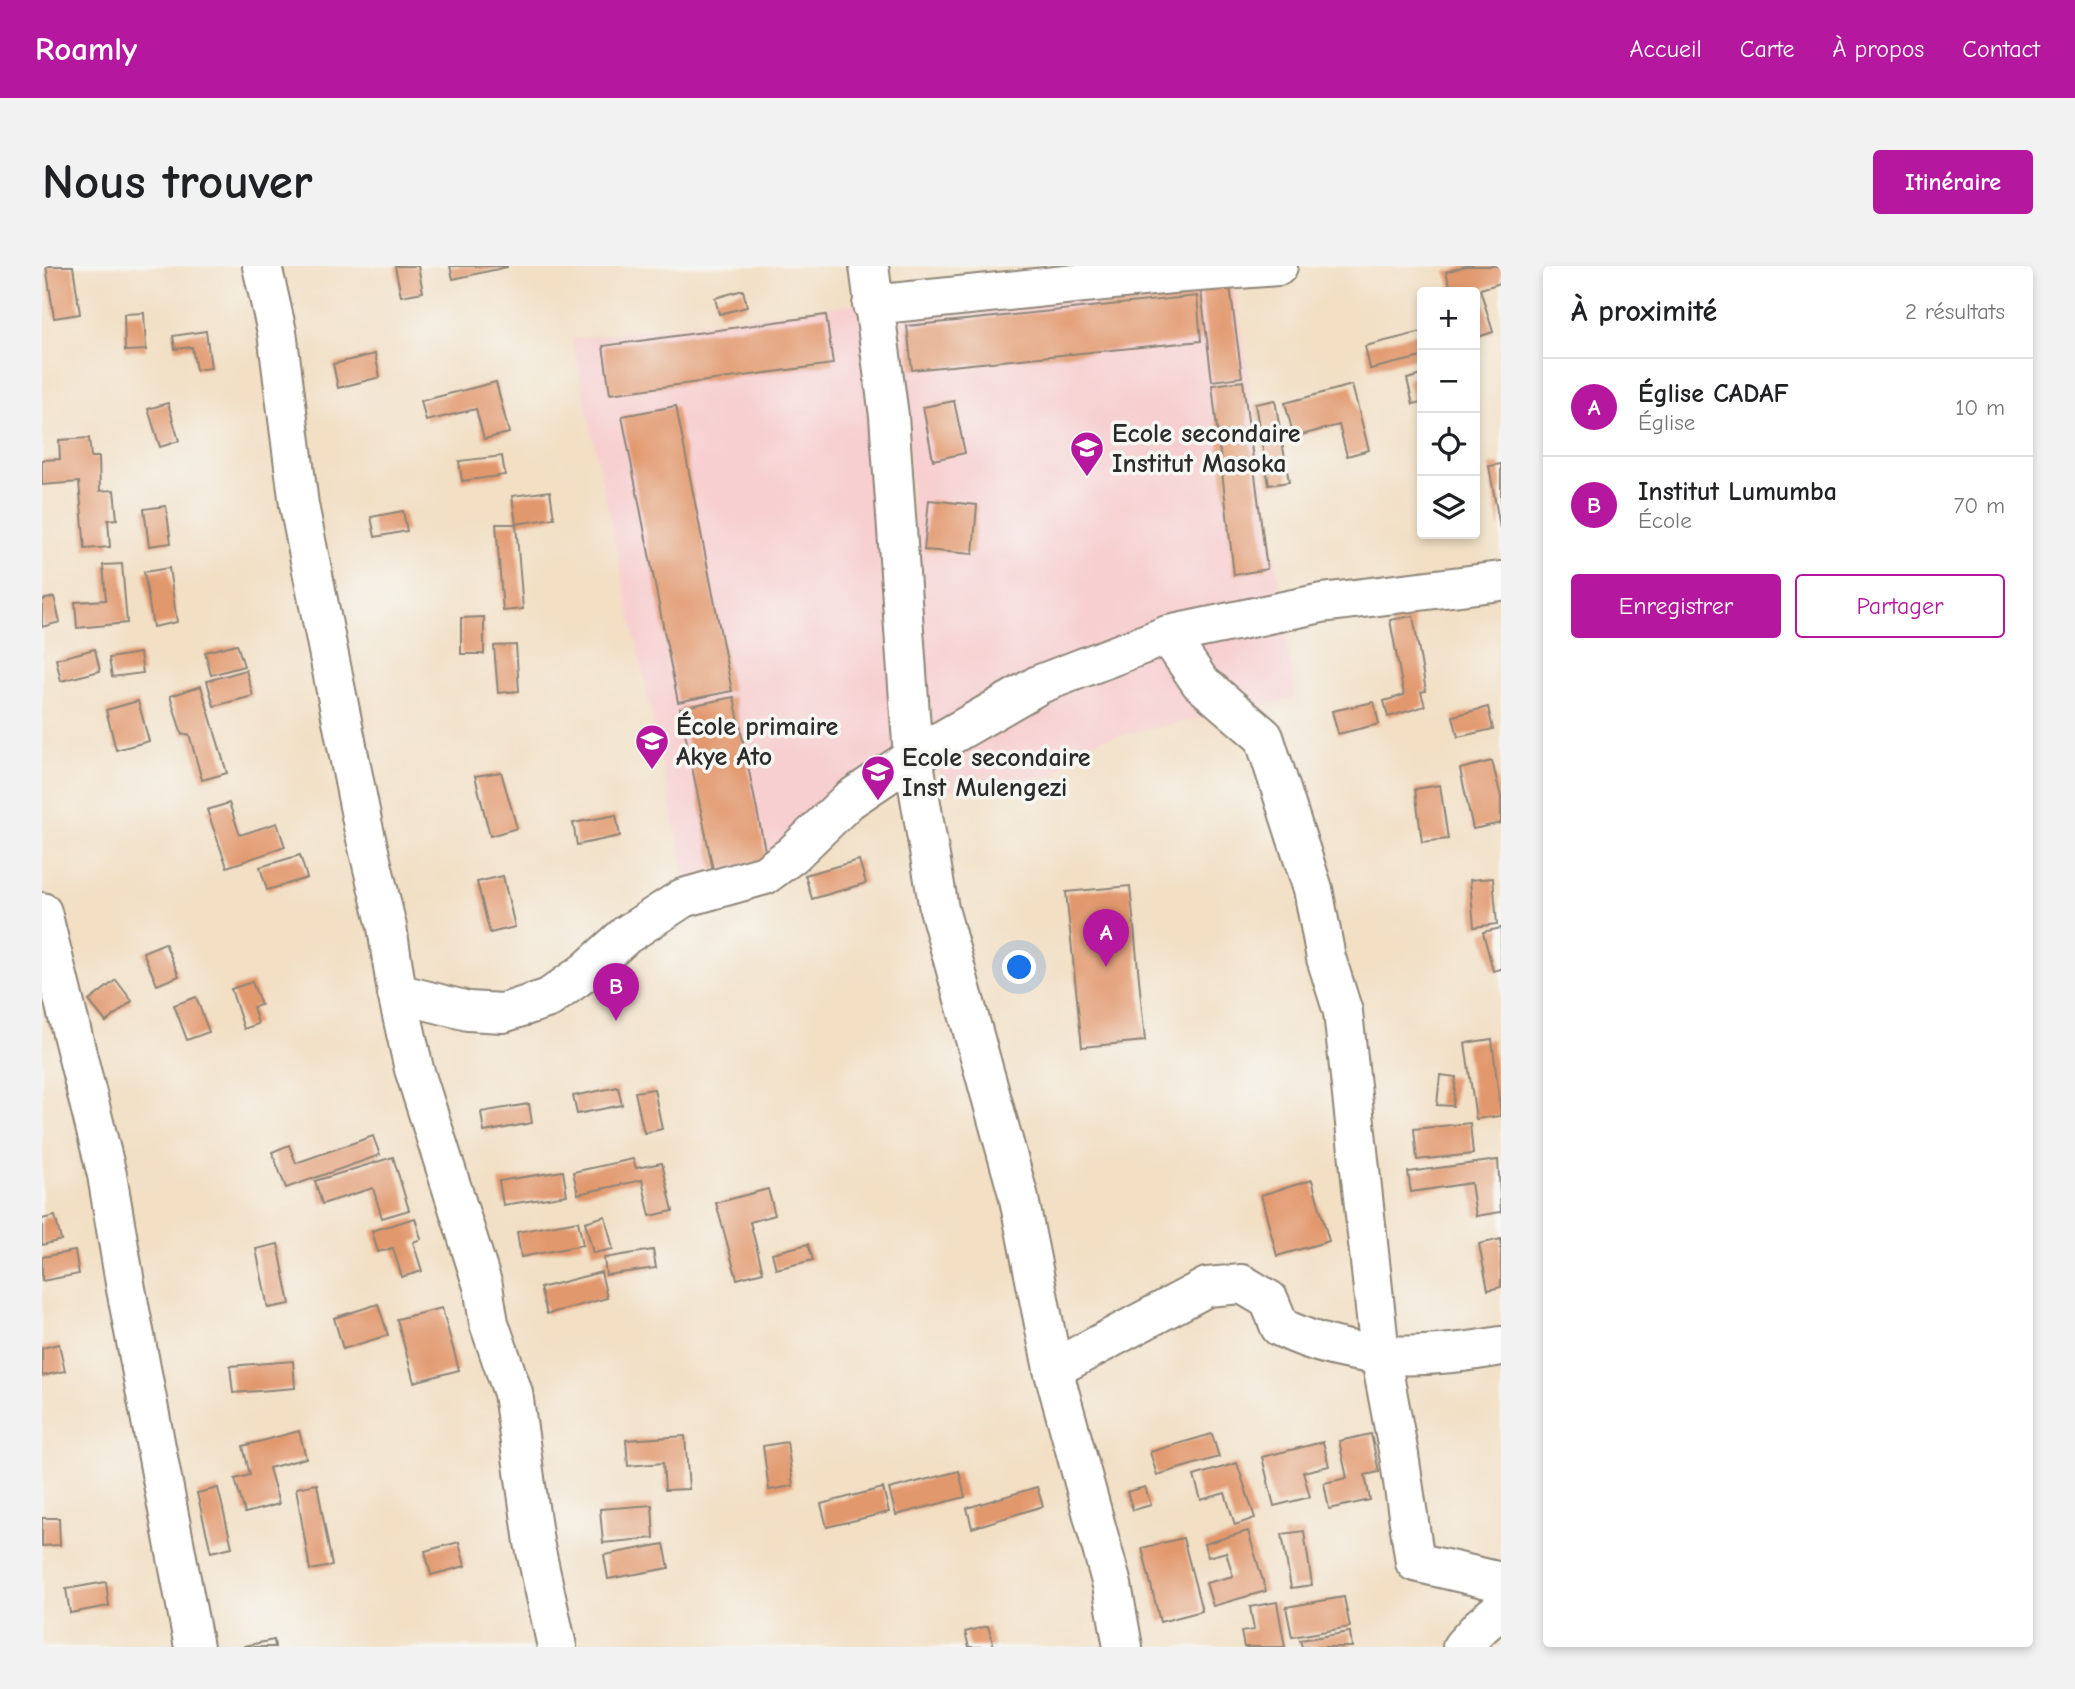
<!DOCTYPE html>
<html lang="fr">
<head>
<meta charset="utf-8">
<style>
	body { margin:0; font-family:"Comic Neue",sans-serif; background:#f2f2f2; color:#202124 }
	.controls { position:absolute; right:21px; top:21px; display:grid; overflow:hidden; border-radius:7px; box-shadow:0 4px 10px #0003 }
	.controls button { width:63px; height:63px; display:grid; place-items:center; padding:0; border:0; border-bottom:2px solid #e0e0e0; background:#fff; color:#202124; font:35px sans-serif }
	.you { position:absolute; left:978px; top:702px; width:24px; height:24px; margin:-18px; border:5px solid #fff; border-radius:50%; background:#1a73e8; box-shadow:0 0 0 10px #1a73e833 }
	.badge { display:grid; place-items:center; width:46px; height:46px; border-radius:50%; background:#b5179e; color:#fff; font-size:23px; font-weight:700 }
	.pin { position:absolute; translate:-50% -58px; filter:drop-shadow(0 2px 4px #0008) }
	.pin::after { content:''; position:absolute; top:37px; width:24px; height:21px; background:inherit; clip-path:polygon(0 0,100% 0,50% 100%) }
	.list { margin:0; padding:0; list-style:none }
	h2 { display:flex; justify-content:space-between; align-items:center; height:91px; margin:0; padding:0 28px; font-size:30px }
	h2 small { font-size:23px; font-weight:400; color:#757577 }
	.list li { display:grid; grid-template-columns:46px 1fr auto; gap:21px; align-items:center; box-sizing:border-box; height:98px; padding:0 28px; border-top:2px solid #e0e0e0 }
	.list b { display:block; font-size:26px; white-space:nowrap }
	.list p { margin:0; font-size:23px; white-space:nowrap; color:#757577 }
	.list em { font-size:23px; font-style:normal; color:#757577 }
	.actions { display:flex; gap:14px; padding:21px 28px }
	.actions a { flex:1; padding:16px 0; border:2px solid #b5179e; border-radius:7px; text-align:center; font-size:24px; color:#b5179e }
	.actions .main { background:#b5179e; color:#fff }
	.icon { flex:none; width:38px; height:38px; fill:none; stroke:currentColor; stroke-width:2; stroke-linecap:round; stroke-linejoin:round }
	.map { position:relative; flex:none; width:1459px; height:1381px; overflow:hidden; border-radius:7px }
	header { display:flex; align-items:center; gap:42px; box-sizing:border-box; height:98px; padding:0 35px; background:#b5179e; color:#fff }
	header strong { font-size:33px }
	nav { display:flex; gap:38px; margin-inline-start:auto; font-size:24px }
	.intro { display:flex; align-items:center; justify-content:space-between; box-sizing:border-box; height:168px; padding:0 42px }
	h1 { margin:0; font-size:49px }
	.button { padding:18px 32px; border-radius:7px; background:#b5179e; color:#fff; font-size:24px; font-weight:700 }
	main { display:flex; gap:42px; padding:0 42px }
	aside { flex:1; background:#fff; border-radius:7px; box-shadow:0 4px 10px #0003 }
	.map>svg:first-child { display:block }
	.built { fill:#f7cfd0 }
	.building { fill:#e2986d }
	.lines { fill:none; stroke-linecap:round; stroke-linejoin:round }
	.minor-casing { stroke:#8e8578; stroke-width:42 }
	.minor { stroke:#fff; stroke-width:38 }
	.labels { text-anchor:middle; stroke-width:7; stroke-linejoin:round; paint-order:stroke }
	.poi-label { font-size:26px; font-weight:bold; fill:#2b2b2b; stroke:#f6f6f2; text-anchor:start }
</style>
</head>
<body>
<header>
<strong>Roamly</strong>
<nav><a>Accueil</a><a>Carte</a><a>À propos</a><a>Contact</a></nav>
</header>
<div class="intro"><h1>Nous trouver</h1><a class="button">Itinéraire</a></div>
<main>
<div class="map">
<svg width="1459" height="1381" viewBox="0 0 1459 1381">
	<rect width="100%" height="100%" fill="#f6f6f2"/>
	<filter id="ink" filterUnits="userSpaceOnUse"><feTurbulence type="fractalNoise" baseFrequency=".0143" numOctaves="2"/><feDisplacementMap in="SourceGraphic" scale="14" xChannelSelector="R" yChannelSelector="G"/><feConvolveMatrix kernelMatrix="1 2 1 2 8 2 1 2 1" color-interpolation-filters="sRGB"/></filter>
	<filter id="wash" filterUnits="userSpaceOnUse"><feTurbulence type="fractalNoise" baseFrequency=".00686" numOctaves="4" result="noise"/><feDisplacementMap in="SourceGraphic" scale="28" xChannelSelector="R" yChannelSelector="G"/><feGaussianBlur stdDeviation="1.57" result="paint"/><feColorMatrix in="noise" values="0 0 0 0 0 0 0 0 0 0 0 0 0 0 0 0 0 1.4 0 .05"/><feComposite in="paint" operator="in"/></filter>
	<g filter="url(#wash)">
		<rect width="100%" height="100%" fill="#f2dfc4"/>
		<g class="built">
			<polygon points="1191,6 1254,432 1037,478 1015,509 899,525 879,372 858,52"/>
			<polygon points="819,37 862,482 722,599 646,621 530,73"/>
		</g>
		<g id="blocks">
			<g class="building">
				<polygon points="4,0 31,0 38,48 12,52"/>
				<polygon points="353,0 376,0 381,26 359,30"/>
				<polygon points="408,0 465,0 465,1 411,13"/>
				<polygon points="1424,0 1459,0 1459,17 1438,23 1451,66 1433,72 1433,26 1410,26 1404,6"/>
				<polygon points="1187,13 1200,111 1170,115 1158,17"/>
				<polygon points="701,24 705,41 677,48 673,32"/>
				<polygon points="1155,30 1159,75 870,104 865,60"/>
				<polygon points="102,47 104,84 83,85 82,48"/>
				<polygon points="784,49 791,98 568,128 561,80"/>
				<polygon points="164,65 169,102 154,104 150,81 133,83 131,70"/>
				<polygon points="1380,66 1380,91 1328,103 1323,80"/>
				<polygon points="333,88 338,111 296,122 291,98"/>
				<polygon points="1380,109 1380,136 1371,138 1365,113"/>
				<polygon points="1201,115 1225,303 1192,309 1170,119"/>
				<polygon points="454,116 467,167 442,173 434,143 384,155 379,135"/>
				<polygon points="1310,119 1327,184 1305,190 1297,159 1252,171 1243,137"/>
				<polygon points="1233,134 1247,216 1227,219 1213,138"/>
				<polygon points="912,135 923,187 891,194 881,141"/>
				<polygon points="126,137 137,175 118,181 106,143"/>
				<polygon points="634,140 690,425 636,436 580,150"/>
				<polygon points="47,172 49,191 57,191 58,225 72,224 75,253 66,254 68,281 43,283 37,216 0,219 0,194 18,193 17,174"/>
				<polygon points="460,190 463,209 420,215 417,195"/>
				<polygon points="1459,198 1459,261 1458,262 1447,200"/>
				<polygon points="508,225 512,252 474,258 470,230"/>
				<polygon points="887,234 935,239 931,288 882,284"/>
				<polygon points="124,240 129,277 107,280 102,243"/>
				<polygon points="361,245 365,265 333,271 329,251"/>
				<polygon points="454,258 474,258 481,343 461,345"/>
				<polygon points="80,298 85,357 35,362 33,336 64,334 61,299"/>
				<polygon points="127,302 135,356 111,361 102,306"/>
				<polygon points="12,331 18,356 0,361 0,334"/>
				<polygon points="1371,350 1384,425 1379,426 1383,440 1346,451 1342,435 1362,429 1348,354"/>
				<polygon points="442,351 442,388 419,388 419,352"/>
				<polygon points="195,378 202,400 169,409 163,386"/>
				<polygon points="474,379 477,425 456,427 452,380"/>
				<polygon points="53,383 58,405 19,415 14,393"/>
				<polygon points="98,387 101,407 70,411 67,392"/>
				<polygon points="204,404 211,430 172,440 165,415"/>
				<polygon points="159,420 185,507 160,514 147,468 140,469 128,430"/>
				<polygon points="692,431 725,594 671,604 638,442"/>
				<polygon points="96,435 107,475 74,484 64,444"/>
				<polygon points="1332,436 1337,458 1296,468 1290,445"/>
				<polygon points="1446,441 1451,463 1416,471 1411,450"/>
				<polygon points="1450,495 1459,531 1459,557 1431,563 1418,503"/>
				<polygon points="459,506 475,562 448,570 433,510"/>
				<polygon points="1398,519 1406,573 1380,576 1373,523"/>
				<polygon points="187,537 198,569 235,557 243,581 185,601 165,544"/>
				<polygon points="574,549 578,570 535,579 531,557"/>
				<polygon points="258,589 265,612 225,624 218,601"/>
				<polygon points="817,594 824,617 770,633 763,609"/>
				<polygon points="461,610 473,661 448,667 435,616"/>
				<polygon points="1451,612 1455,658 1432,661 1428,614"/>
				<polygon points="1088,620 1103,775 1040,781 1024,626"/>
				<polygon points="1459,662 1459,703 1451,705 1441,666"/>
				<polygon points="123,677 137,710 115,719 101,686"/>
				<polygon points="74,714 90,735 64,756 47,735"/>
				<polygon points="210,716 219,739 211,741 216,758 202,763 189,723"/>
				<polygon points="154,731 167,766 145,774 132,739"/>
				<polygon points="1450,773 1459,850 1434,853 1423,777"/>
				<polygon points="1398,809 1414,811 1411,840 1395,839"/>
				<polygon points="576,821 580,839 535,848 531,830"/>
				<polygon points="612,823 620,863 602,867 593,826"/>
				<polygon points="487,838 490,857 442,866 439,846"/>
				<polygon points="1428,857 1431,888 1375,894 1372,863"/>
				<polygon points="331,870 338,889 244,922 230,886 247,879 254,897"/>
				<polygon points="351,891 367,944 340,952 331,922 280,938 273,915"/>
				<polygon points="591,893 594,902 620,897 631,945 608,950 600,914 536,928 531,906"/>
				<polygon points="1456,894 1459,946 1434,950 1429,917 1369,926 1366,906"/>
				<polygon points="521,905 525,929 461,939 457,915"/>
				<polygon points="1270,914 1287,975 1235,990 1219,929"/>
				<polygon points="726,923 733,949 708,956 721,1006 695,1013 674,937"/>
				<polygon points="13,950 19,974 0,979 0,953"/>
				<polygon points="563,950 571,983 551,987 543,956"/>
				<polygon points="373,952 379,973 371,976 380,1005 360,1011 351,982 336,986 330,965"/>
				<polygon points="536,955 541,979 479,991 475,966"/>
				<polygon points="1459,973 1459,1021 1446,1024 1437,978"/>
				<polygon points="236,978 248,1038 226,1042 214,983"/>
				<polygon points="766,978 771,994 734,1003 730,987"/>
				<polygon points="611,984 614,1002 564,1009 562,992"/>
				<polygon points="33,985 37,1008 0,1015 0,991"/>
				<polygon points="559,1006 565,1032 505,1048 498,1022"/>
				<polygon points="336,1038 346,1069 301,1083 292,1052"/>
				<polygon points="400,1042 417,1104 372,1116 355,1053"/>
				<polygon points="17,1078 23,1105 0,1110 0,1082"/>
				<polygon points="251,1095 253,1122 191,1127 188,1100"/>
				<polygon points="257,1165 264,1192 227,1202 237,1238 203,1247 193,1213 208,1209 201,1180"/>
				<polygon points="1170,1168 1177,1191 1115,1209 1108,1186"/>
				<polygon points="1329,1168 1337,1206 1323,1209 1328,1234 1287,1243 1282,1217 1305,1212 1297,1175"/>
				<polygon points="643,1170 647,1223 623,1224 621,1197 586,1200 584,1174"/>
				<polygon points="745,1176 751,1220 727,1224 721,1180"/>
				<polygon points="1281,1176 1287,1200 1261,1206 1268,1231 1232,1240 1220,1191"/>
				<polygon points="1195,1197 1213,1252 1193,1259 1183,1227 1159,1234 1152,1210"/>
				<polygon points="917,1205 923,1231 854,1249 847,1223"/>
				<polygon points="275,1218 290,1300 268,1304 254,1222"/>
				<polygon points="995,1221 1001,1240 930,1262 925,1242"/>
				<polygon points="1103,1221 1109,1239 1091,1244 1085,1226"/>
				<polygon points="176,1222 190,1281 169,1286 155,1227"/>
				<polygon points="841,1222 847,1246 785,1261 779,1238"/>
				<polygon points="610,1239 612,1272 561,1277 558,1243"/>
				<polygon points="0,1252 17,1252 18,1279 0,1280"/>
				<polygon points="1206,1265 1224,1325 1171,1340 1164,1317 1191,1310 1184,1286 1166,1291 1162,1278"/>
				<polygon points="1262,1265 1270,1319 1249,1322 1240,1268"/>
				<polygon points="1141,1272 1160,1345 1118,1356 1100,1282"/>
				<polygon points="417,1276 423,1300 389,1309 383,1285"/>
				<polygon points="622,1278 627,1302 566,1313 562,1289"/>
				<polygon points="64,1316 67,1340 28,1347 24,1323"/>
				<polygon points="1302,1331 1308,1361 1250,1371 1244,1341"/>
				<polygon points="1235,1336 1243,1381 1202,1381 1199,1366 1212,1364 1208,1341"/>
				<polygon points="946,1360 952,1381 927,1381 923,1366"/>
				<polygon points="1308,1366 1310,1381 1260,1381 1258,1374"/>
				<polygon points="232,1374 233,1381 202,1381 202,1380"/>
			</g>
		</g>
	</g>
	<g filter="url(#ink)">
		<use href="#blocks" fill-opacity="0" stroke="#8e8578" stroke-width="2"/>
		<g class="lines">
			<g class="minor-casing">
				<g id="minor">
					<polyline points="220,0 235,66 257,239 321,560 345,661 355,727 372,803 441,1020 447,1057 471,1127 492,1276 515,1381"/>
					<polyline points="827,0 847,150 871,491 897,643 976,928 1011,1103 1070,1319 1081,1381"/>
					<polyline points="830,39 1129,8 1236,0"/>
					<polyline points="1126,369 1158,416 1222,471 1271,623 1284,692 1301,746 1338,1088 1357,1189 1373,1296 1459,1316"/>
					<polyline points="0,646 65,909 84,1023 152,1381"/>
					<polyline points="355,727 426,745 461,747 507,732 543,706 584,669 641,632 723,609 750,589 807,534 871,491 998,418 1126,369 1280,337 1459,315"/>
					<path d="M1011,1103L1165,1021L1200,1018L1227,1034L1238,1061C1310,1096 1381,1094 1459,1080"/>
					<polyline points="1420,1381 1438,1361 1459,1343"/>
				</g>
			</g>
			<use href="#minor" class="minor"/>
		</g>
	</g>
	<defs>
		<g id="school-pin" transform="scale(1.75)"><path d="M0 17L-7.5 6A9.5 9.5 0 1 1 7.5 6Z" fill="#b5179e" stroke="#f6f6f2"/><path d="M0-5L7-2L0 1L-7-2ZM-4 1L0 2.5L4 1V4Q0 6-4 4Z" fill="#fff"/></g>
	</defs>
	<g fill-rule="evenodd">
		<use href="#school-pin" x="1045" y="182"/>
		<use href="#school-pin" x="610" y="475"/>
		<use href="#school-pin" x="836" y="506"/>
	</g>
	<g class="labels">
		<g class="poi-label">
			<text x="1070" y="176">Ecole secondaire<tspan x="1070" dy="30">Institut Masoka</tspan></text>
			<text x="634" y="469">École primaire<tspan x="634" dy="30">Akye Ato</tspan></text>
			<text x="860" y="500">Ecole secondaire<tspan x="860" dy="30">Inst Mulengezi</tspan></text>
		</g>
	</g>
</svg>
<div class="controls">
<button>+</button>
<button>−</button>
<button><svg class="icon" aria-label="locate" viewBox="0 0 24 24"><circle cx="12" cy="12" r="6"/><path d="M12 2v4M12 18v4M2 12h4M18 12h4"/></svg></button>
<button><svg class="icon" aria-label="layers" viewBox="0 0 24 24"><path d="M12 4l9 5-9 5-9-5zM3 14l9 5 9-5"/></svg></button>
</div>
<div class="you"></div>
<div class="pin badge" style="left:1064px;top:701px">A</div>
<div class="pin badge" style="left:574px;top:755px">B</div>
</div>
<aside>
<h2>À proximité<small>2 résultats</small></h2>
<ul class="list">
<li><span class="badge">A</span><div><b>Église CADAF</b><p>Église</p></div><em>10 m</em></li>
<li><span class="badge">B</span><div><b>Institut Lumumba</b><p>École</p></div><em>70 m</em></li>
</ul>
<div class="actions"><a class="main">Enregistrer</a><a>Partager</a></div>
</aside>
</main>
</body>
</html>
